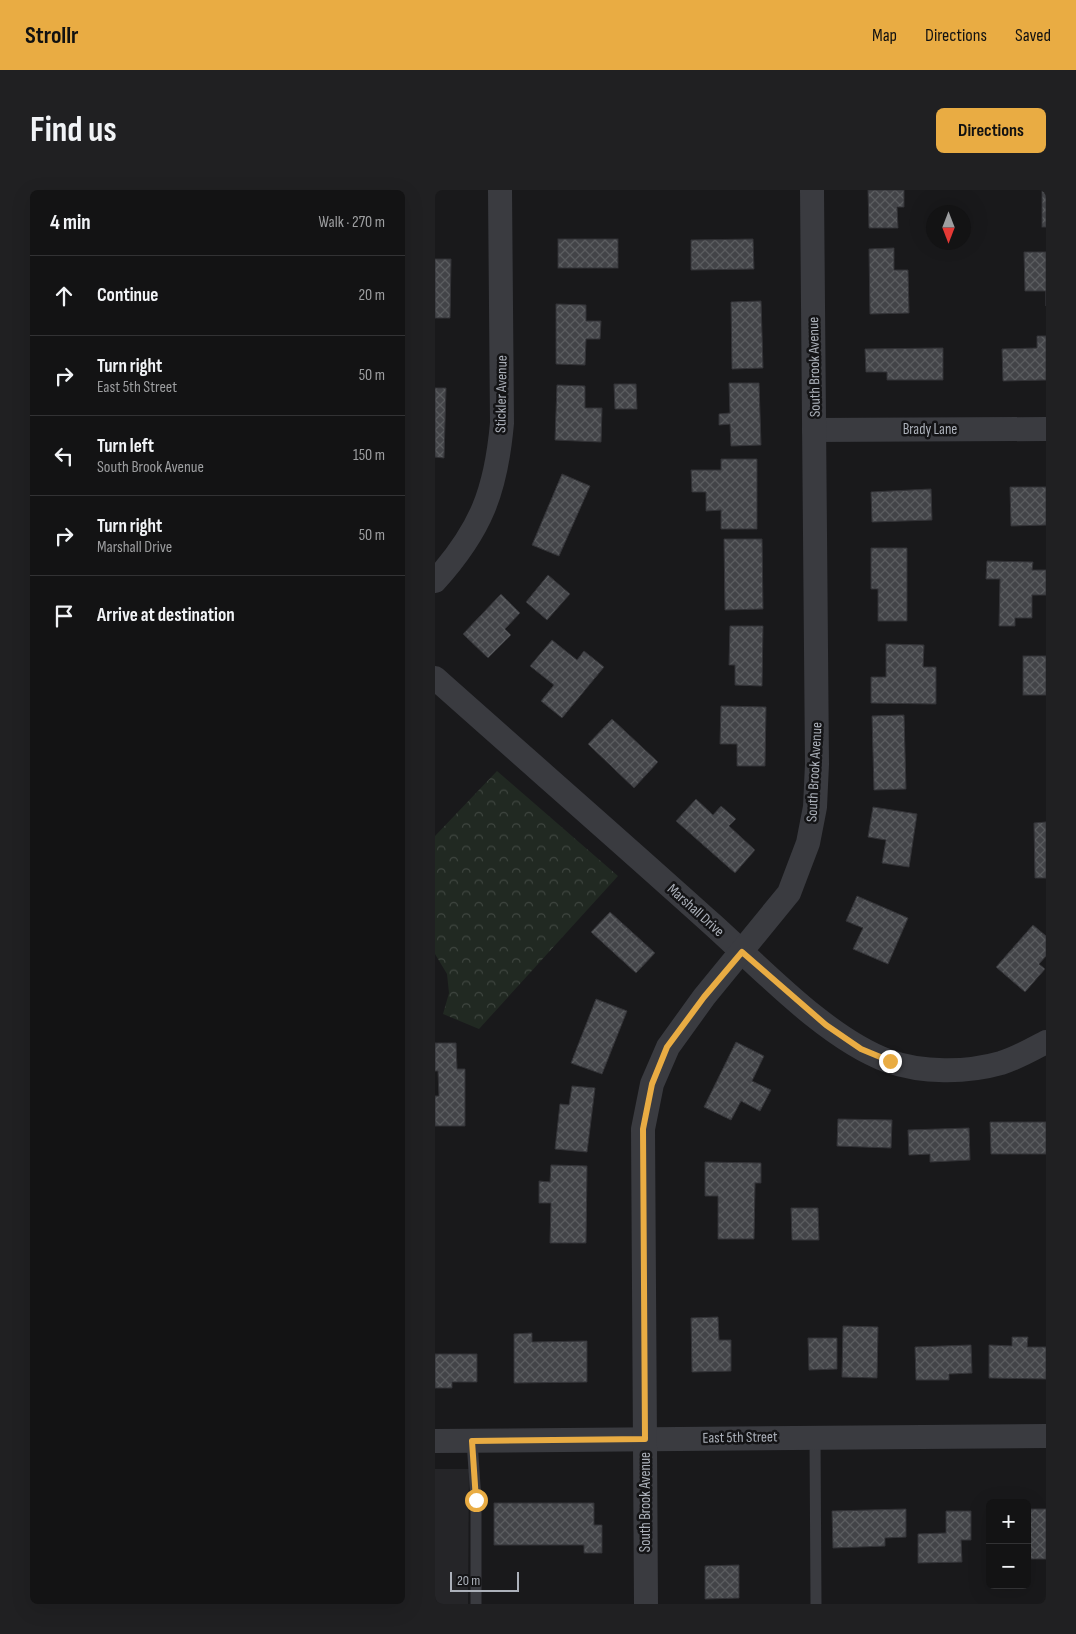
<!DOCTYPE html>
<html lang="en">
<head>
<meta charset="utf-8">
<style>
	body { margin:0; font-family:"Sofia Sans Condensed",sans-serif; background:#202022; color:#f1f3f6 }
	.controls { position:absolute; right:15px; bottom:15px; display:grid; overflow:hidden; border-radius:8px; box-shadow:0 5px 20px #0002 }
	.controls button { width:45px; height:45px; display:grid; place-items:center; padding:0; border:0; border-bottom:1px solid #323234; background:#131314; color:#f1f3f6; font:25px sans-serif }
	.compass { position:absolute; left:491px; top:15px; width:45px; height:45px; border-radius:50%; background:#131314; box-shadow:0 5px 20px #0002; rotate:180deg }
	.scale { position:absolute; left:15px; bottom:12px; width:69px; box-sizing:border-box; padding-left:5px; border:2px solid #acb1ba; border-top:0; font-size:14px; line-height:18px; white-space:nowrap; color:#acb1ba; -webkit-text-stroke:4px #141416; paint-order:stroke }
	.stop { position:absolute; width:15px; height:15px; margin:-11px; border:4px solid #e9ac43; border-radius:50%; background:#fff }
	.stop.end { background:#e9ac43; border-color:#fff; box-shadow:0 1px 5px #0008 }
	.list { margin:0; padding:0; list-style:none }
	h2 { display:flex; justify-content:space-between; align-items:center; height:65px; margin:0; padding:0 20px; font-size:21px }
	h2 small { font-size:16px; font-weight:400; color:#9d9ea0 }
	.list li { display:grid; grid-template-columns:32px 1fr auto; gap:15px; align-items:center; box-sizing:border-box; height:80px; padding:0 20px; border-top:1px solid #323234 }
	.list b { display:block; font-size:19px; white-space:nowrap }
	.list p { margin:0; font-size:16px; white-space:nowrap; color:#9d9ea0 }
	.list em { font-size:16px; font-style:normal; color:#9d9ea0 }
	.icon { flex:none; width:28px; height:28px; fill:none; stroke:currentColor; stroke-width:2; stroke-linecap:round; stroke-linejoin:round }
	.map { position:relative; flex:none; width:611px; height:1414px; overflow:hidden; border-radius:8px }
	header { display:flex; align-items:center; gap:30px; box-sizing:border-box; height:70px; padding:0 25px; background:#e9ac43; color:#111 }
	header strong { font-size:24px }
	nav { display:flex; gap:28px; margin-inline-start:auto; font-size:18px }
	.intro { display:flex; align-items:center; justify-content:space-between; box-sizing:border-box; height:120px; padding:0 30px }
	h1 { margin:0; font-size:35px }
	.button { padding:12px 22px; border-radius:8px; background:#e9ac43; color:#111; font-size:18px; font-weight:700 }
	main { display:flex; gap:30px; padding:0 30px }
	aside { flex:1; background:#131314; border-radius:8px; box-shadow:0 5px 20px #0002 }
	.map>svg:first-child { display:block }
	.built { fill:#252528 }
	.park { fill:url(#park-crowns) }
	.building { fill:url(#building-cross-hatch); stroke:#333337 }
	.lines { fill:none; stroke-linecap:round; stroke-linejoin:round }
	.service { stroke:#3a3b40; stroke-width:11 }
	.minor { stroke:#3a3b40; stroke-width:24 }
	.route { stroke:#e9ac43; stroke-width:6 }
	.labels { text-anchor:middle; stroke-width:5; stroke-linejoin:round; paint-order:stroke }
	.street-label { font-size:15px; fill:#acb1ba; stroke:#141416 }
</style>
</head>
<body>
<header>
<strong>Strollr</strong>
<nav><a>Map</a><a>Directions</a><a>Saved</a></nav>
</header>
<div class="intro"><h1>Find us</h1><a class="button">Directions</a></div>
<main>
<aside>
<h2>4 min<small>Walk · 270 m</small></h2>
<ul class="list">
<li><svg class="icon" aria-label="ahead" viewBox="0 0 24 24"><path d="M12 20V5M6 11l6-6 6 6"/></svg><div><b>Continue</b></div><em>20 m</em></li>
<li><svg class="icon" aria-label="right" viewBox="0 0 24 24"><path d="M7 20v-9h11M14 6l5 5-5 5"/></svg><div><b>Turn right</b><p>East 5th Street</p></div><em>50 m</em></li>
<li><svg class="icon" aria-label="left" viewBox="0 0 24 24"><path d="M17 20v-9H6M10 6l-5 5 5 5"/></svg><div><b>Turn left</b><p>South Brook Avenue</p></div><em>150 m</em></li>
<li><svg class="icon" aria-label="right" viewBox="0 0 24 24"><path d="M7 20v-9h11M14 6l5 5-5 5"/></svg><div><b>Turn right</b><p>Marshall Drive</p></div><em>50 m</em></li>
<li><svg class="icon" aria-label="arrive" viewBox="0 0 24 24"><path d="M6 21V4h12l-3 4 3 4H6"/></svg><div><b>Arrive at destination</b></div></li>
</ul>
</aside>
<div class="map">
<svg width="611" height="1414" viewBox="0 0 611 1414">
	<defs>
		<pattern id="park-crowns" width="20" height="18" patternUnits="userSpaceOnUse" patternTransform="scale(1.25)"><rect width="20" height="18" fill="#212922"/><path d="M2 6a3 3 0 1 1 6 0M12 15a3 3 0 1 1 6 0" fill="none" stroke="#3f4640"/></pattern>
		<pattern id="building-cross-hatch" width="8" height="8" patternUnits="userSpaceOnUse" patternTransform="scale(1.25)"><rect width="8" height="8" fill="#434448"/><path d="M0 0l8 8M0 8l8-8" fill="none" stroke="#5b5d60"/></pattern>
	</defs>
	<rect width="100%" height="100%" fill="#19191b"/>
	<polygon class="built" points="0,1279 34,1279 33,1414 0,1414"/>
	<polygon class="park" points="62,581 183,686 44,839 8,824 14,803 12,784 0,764 0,646"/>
	<g class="building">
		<polygon points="433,0 469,0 469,17 462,17 463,38 434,38"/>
		<rect x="607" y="0" width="4" height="37"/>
		<rect x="123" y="49" width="60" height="29"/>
		<polygon points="318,49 319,79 256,80 256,50"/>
		<polygon points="459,58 459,80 473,80 474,123 435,124 434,59"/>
		<polygon points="589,62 611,62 611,116 611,101 590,101"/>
		<polygon points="0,69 16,69 15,128 0,128"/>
		<polygon points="326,111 328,178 297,179 296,112"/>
		<polygon points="121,114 151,115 151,131 166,131 165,149 151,149 150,175 121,174"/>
		<polygon points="602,146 611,146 611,190 568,191 567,159 602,158"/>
		<polygon points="508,158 508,190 452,190 452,182 431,182 430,159"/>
		<polygon points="294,193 324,193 326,255 296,256 295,234 284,235 284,224 295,223"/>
		<polygon points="179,194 201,194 202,219 180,219"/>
		<polygon points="122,195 150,196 150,218 167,218 166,252 120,250"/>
		<polygon points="0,198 11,198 9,268 0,267"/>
		<polygon points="286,269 322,269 322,339 286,339 286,320 271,321 271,302 257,302 256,280 286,280"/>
		<polygon points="127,284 155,296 124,366 97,355"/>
		<polygon points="575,297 611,297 611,335 576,336"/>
		<polygon points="496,299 497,330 437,332 436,302"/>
		<polygon points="289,349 327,349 328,419 290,420"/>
		<polygon points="436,358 472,358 472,431 443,431 443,399 436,399"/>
		<polygon points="552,371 598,372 597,380 611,380 611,405 597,405 597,428 580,428 580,436 564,436 565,389 551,389"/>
		<polygon points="113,385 135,404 112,430 91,412"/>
		<polygon points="66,404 85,423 70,439 76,445 53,468 28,444"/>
		<polygon points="295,436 328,436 327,496 300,495 300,475 294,475"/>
		<polygon points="117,450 142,470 149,461 169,477 127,528 106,511 119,495 95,476"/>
		<polygon points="451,454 489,455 488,477 501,477 501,514 436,513 436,487 451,487"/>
		<rect x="588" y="466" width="23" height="39"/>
		<polygon points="286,516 331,517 330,576 302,576 302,554 285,554"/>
		<polygon points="469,525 471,599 439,600 437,526"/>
		<polygon points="177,529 223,572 199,598 153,554"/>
		<polygon points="261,609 278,625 286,616 301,629 294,636 320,660 300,683 241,631"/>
		<polygon points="438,617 482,624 474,677 447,673 451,650 433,647"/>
		<polygon points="611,632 611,688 600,688 599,633"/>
		<polygon points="422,706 473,728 453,774 418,759 428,738 411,731"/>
		<polygon points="175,722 220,763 201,783 156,742"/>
		<polygon points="598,735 611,746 611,766 604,774 610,779 590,802 561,777"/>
		<polygon points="161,809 192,821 167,884 136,873"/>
		<polygon points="301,852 329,866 317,891 336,900 325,921 306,911 296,930 269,917"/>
		<polygon points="0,853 21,853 22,879 30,879 30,936 0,936 0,906 4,906 3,881 0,881"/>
		<polygon points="137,896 160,898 152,962 120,959 125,914 134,915"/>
		<polygon points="403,929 457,930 456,958 402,956"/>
		<polygon points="555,932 611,932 611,964 556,964"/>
		<polygon points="534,938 535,970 495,972 495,964 474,965 473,940"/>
		<polygon points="270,972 326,973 326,993 320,993 319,1049 283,1049 283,1006 270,1006"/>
		<polygon points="116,975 152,976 151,1053 115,1053 116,1013 104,1013 104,991 115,992"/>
		<polygon points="356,1018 383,1018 384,1050 357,1050"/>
		<polygon points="283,1127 284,1150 296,1150 296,1181 257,1182 256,1128"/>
		<polygon points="408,1136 443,1137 442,1188 407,1187"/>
		<polygon points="97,1143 97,1152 152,1151 152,1192 79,1193 79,1144"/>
		<polygon points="577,1147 593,1147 592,1157 611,1157 611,1189 554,1188 554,1155 577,1156"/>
		<polygon points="373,1148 402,1148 402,1179 374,1180"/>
		<polygon points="536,1155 537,1183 514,1184 514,1190 481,1190 480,1157"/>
		<polygon points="0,1164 42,1164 42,1192 17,1192 17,1198 0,1198"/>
		<polygon points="59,1313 159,1313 159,1335 167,1335 167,1363 149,1363 149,1355 59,1355"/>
		<polygon points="471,1319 471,1347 450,1348 450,1356 398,1358 397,1321"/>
		<polygon points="593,1319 611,1319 611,1369 592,1369"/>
		<polygon points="511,1321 536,1321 536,1350 526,1350 527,1372 483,1373 483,1344 511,1343"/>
		<polygon points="304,1375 304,1408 270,1409 270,1376"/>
	</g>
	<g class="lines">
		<g class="service">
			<polyline points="380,1246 381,1414"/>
			<polyline points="37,1251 41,1310 41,1414"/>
		</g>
		<g class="minor">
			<polyline points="379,240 611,239"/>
			<path d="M0,391C46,340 61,301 67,233L65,0"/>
			<path d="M0,488C92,570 185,651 277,734C326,778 391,848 453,871C487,883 531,883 566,873C582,868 596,860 611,852"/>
			<polyline points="0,1251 611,1246"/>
			<polyline points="211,1414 208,939 217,894 233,857 269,807 354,703 373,653 380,617 382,574 377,0"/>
		</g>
	</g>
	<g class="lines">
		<polyline class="route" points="41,1310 37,1251 210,1249 208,939 217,894 232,857 269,807 307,762 391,835 426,859 455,871"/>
	</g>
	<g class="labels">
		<g class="street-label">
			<text transform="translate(379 177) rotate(-91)" y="5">South Brook Avenue</text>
			<text transform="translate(66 204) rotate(-89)" y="5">Stickler Avenue</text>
			<text x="495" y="244">Brady Lane</text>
			<text transform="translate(379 582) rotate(-87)" y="5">South Brook Avenue</text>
			<text transform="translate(261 720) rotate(42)" y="5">Marshall Drive</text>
			<text transform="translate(305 1247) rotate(-1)" y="5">East 5th Street</text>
			<text transform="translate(210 1312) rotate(-90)" y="5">South Brook Avenue</text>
		</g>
	</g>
</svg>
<div class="controls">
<button>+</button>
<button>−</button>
</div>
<svg class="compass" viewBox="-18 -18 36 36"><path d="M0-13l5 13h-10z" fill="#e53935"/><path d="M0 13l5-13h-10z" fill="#9d9ea0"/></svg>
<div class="scale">20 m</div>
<div class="stop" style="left:41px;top:1310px"></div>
<div class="stop end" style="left:455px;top:871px"></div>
</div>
</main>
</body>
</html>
